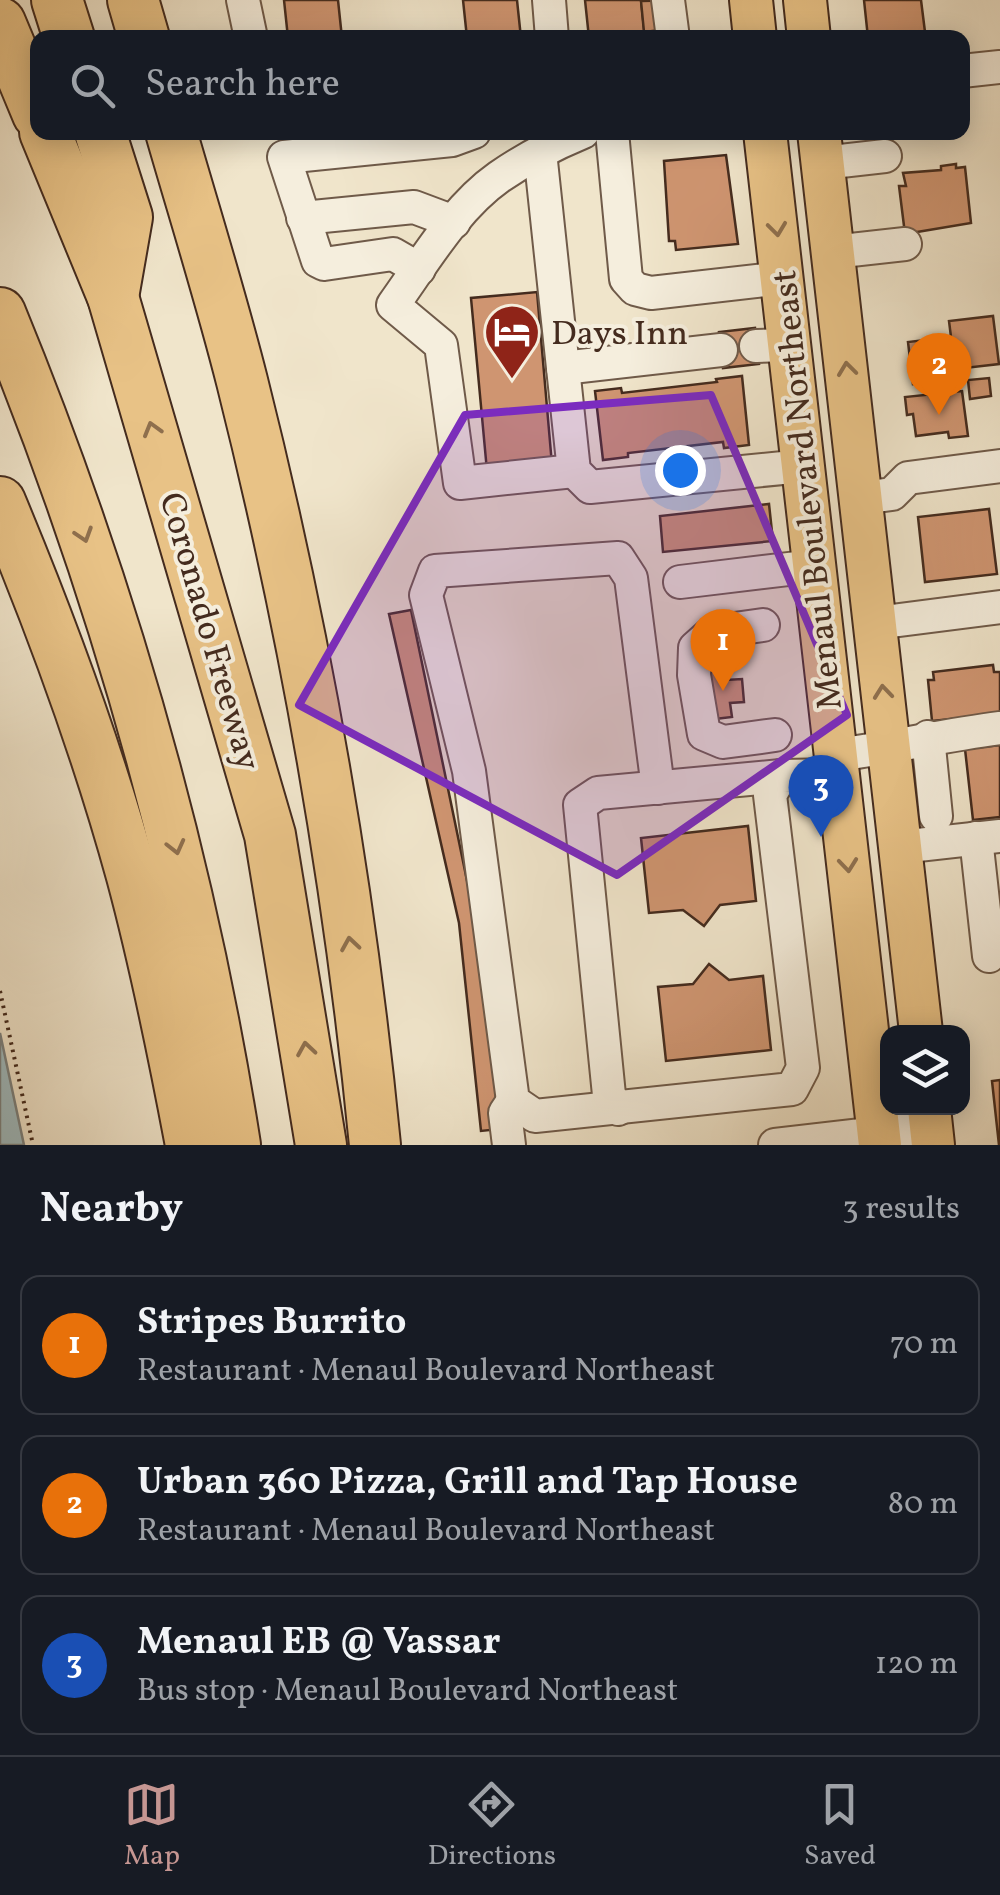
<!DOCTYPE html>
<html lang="en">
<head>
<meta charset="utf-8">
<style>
	body { margin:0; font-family:Vollkorn,serif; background:#20242c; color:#f1f3f6 }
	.controls { position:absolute; right:30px; bottom:30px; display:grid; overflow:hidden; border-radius:20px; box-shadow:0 5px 25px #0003 }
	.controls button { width:90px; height:90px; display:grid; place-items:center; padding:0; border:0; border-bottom:2px solid #363941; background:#171b24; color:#f1f3f6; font:50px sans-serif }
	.you { position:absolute; left:680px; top:470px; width:35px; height:35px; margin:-25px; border:8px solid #fff; border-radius:50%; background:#1a73e8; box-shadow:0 0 0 15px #1a73e833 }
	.badge { display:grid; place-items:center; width:65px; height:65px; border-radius:50%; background:#c59692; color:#fff; font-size:32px; font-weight:700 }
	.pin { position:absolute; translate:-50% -82px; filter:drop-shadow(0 2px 5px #0008) }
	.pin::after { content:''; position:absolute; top:52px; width:35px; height:30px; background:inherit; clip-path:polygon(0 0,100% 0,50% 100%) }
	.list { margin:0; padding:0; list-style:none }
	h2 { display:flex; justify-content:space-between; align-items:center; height:130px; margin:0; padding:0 40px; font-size:42px }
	h2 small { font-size:32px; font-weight:400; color:#9ea1a6 }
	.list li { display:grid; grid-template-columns:65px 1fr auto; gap:30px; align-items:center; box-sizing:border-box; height:140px; margin:0 20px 20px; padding:0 20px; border:2px solid #363941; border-radius:20px }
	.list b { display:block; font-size:38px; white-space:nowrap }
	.list p { margin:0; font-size:32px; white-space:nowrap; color:#9ea1a6 }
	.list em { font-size:32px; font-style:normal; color:#9ea1a6 }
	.icon { flex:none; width:55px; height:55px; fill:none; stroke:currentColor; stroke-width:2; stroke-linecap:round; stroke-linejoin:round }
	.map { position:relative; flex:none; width:1000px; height:1145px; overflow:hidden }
	.search { position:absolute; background:#171b24; box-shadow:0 5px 25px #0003; left:30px; right:30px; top:30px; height:110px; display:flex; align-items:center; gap:25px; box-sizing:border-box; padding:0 35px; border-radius:20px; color:#9ea1a6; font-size:38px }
	.sheet { height:610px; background:#171b24 }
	nav { display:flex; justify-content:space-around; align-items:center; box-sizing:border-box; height:140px; border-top:2px solid #363941; background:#171b24; font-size:28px; color:#9ea1a6 }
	nav a { display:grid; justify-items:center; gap:5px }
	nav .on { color:#c59692 }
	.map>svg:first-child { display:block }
	.water { fill:#9fbcc1; stroke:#7b8280; stroke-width:2.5 }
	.building { fill:#cf9571; stroke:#442b1e; stroke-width:2.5 }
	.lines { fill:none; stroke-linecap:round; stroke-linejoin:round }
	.minor-casing { stroke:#6f5a49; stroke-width:36 }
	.major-casing { stroke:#442b1e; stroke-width:46 }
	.highway-casing { stroke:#442b1e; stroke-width:54 }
	.path { stroke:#442b1e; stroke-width:4; stroke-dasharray:2.5 5; stroke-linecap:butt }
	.minor { stroke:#f5eedd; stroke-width:32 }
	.major { stroke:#e8c286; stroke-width:42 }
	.highway { stroke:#e8c286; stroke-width:50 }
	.oneway { stroke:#8e6f4d }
	.marked { fill:#7b2cbf; fill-opacity:0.2; stroke:#7b2cbf; stroke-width:8; stroke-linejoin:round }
	.labels { text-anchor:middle; stroke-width:8; stroke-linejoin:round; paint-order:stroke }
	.poi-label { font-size:35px; fill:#442b1e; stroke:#f5eedd; text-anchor:start }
	.street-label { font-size:35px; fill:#442b1e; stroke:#f5eedd }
</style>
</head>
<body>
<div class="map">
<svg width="1000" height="1145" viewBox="0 0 1000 1145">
	<rect width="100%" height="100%" fill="#f0e5cb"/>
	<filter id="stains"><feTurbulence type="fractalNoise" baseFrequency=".002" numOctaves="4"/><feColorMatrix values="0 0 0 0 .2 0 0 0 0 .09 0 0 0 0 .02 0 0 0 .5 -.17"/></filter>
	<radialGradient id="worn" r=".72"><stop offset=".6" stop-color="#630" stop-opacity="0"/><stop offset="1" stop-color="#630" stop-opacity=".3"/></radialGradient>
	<polygon class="water" points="0,1033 24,1145 0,1145"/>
	<g class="building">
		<polygon points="284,0 338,0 342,38 288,38"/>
		<polygon points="463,0 517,0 521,38 467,38"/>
		<polygon points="585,0 641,0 645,38 589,38"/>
		<polygon points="684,0 686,27 644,32 641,1"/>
		<polygon points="864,0 921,0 925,32 868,38"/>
		<polygon points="726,155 738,244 676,250 675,241 669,241 664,161"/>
		<polygon points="956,164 956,168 965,167 971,223 905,234 899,186 906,186 903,173 941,170 941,166"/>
		<polygon points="537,292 552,465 487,471 471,298"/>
		<polygon points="993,316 999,364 964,368 965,378 913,384 908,342 951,337 949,321"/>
		<polygon points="755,328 759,364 723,368 719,332"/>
		<polygon points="742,376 749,445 724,448 723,442 628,453 628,457 603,460 595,391 621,388 622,393 717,382 716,379"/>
		<polygon points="989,378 991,396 970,399 968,380"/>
		<polygon points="962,391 968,436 949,438 948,432 916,436 913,414 907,415 905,397"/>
		<polygon points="769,504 773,541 663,552 660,516"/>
		<polygon points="989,509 997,574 925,582 918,517"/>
		<polygon points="411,610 476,924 500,1129 481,1131 459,923 389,614"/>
		<polygon points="717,658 718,666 725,665 726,680 742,679 744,702 730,703 732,717 706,720 700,660"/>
		<polygon points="993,665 994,672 1000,672 1000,714 932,721 928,680 934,680 933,672"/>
		<polygon points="1000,745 1000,817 973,820 965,749"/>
		<polygon points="748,826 756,901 720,905 704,926 683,910 649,913 641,838"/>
		<polygon points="709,964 729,980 763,976 771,1050 666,1061 658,987 693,984"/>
		<polygon points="1000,1080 1000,1145 999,1145 992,1081"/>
	</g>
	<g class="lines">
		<g class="minor-casing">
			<g id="minor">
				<polyline points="243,0 251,38"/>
				<polyline points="549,0 552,38"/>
				<polyline points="668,0 673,38"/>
				<polyline points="962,71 1000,67"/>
				<polyline points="612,132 626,279 635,289 651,293 782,278"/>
				<polyline points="540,152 574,471 590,487 803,466"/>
				<polyline points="823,163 885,156"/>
				<polyline points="303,218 414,207 454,222"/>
				<polyline points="833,252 905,244"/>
				<polyline points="419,269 393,254 324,264 318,261 284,157 452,140 474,132"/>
				<polyline points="756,346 790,345"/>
				<polyline points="563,368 721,350"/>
				<path d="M574,471L460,483L441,345L393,305C424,262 455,208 499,177C525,159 554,144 583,132"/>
				<polyline points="862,498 892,494 908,478 1000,466"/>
				<polyline points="680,582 814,566"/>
				<polyline points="876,623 1000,607"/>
				<polyline points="763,625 713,632 695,648 694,675 704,734 723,742 775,735"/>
				<polyline points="928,737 936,816"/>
				<path d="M836,755C891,748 944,735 1000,728"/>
				<polyline points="658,788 631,578 618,558 435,571 426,595 469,771 513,1101 535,1116 792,1089 803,1068 770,795 781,776 838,775"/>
				<polyline points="976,838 989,956"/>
				<polyline points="900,847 1000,836"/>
				<polyline points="618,1109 609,1095 580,805 598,793 781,776"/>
				<polyline points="509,1145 505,1113 513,1101"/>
				<polyline points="775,1145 931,1127"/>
			</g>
		</g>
		<g class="major-casing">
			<g id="major">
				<polyline points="751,0 755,38"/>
				<polyline points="805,0 809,38"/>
				<polyline points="765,132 880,1145"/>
				<polyline points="819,132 921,1032"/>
				<polyline points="929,1108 933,1145"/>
			</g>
		</g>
		<g class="highway-casing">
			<g id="highway">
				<polyline points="57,0 69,38"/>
				<polyline points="133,0 144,38"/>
				<polyline points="0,23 38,114"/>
				<polyline points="45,132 113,297 270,835 321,1145"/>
				<polyline points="100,132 127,217 113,297"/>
				<path d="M171,132C195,215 221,298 242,381C305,631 350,889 375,1145"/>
				<path d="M0,313C110,581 190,859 235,1145"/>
				<path d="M0,502C51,624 97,748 132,876C156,965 174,1055 191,1145"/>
			</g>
		</g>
		<polyline class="path" points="0,991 33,1145"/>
		<use href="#minor" class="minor"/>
		<use href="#major" class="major"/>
		<use href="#highway" class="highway"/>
	</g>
	<defs><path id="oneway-chevron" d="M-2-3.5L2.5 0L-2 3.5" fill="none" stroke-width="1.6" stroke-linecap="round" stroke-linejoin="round" transform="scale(2.5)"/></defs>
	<g class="oneway">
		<use href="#oneway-chevron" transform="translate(777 229) rotate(83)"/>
		<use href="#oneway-chevron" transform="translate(847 369) rotate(-97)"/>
		<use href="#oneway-chevron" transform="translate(152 429) rotate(-106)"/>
		<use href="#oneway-chevron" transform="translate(84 535) rotate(72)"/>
		<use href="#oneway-chevron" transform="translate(883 692) rotate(-96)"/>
		<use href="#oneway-chevron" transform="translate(176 847) rotate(76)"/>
		<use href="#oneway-chevron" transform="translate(848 865) rotate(84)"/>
		<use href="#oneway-chevron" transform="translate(350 944) rotate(-99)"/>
		<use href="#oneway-chevron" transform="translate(306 1049) rotate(-99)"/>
	</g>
	<path class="marked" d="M711,395L847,715L617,875L299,705L465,415Z"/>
	<defs>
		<g id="hotel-pin" transform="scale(2.875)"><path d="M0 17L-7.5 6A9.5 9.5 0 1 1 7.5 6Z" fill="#8f2418" stroke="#f5eedd"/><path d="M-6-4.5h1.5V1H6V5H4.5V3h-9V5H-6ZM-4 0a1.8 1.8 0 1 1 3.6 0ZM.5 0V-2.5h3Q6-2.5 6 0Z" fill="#fff"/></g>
	</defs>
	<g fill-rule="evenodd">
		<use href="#hotel-pin" x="512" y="332"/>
	</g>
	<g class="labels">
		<g class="poi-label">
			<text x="551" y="344">Days Inn</text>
		</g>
		<g class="street-label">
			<text transform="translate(806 490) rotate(-96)" y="12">Menaul Boulevard Northeast</text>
			<text transform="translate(211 631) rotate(74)" y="12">Coronado Freeway</text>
		</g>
	</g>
	<rect width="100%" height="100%" filter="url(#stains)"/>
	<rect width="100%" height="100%" fill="url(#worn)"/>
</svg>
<div class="controls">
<button><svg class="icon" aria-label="layers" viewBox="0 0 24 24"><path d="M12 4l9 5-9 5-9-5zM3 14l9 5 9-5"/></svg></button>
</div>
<div class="you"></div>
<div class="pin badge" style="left:723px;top:691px;background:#e8710a">1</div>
<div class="pin badge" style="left:939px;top:415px;background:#e8710a">2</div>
<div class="pin badge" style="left:821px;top:837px;background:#1a4fb4">3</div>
<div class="search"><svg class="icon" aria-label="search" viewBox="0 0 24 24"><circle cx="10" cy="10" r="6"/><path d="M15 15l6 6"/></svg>Search here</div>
</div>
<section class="sheet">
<h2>Nearby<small>3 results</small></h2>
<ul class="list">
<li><span class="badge" style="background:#e8710a">1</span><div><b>Stripes Burrito</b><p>Restaurant · Menaul Boulevard Northeast</p></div><em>70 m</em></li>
<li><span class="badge" style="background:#e8710a">2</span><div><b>Urban 360 Pizza, Grill and Tap House</b><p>Restaurant · Menaul Boulevard Northeast</p></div><em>80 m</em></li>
<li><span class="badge" style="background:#1a4fb4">3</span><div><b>Menaul EB @ Vassar</b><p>Bus stop · Menaul Boulevard Northeast</p></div><em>120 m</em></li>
</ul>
</section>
<nav>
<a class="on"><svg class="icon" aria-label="map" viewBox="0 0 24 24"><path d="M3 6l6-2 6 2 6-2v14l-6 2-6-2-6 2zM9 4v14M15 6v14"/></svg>Map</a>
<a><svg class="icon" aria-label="directions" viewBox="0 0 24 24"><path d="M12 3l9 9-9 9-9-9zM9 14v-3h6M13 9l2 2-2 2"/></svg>Directions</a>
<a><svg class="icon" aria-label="saved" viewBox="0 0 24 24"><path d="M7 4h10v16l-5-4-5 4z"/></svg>Saved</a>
</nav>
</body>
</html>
